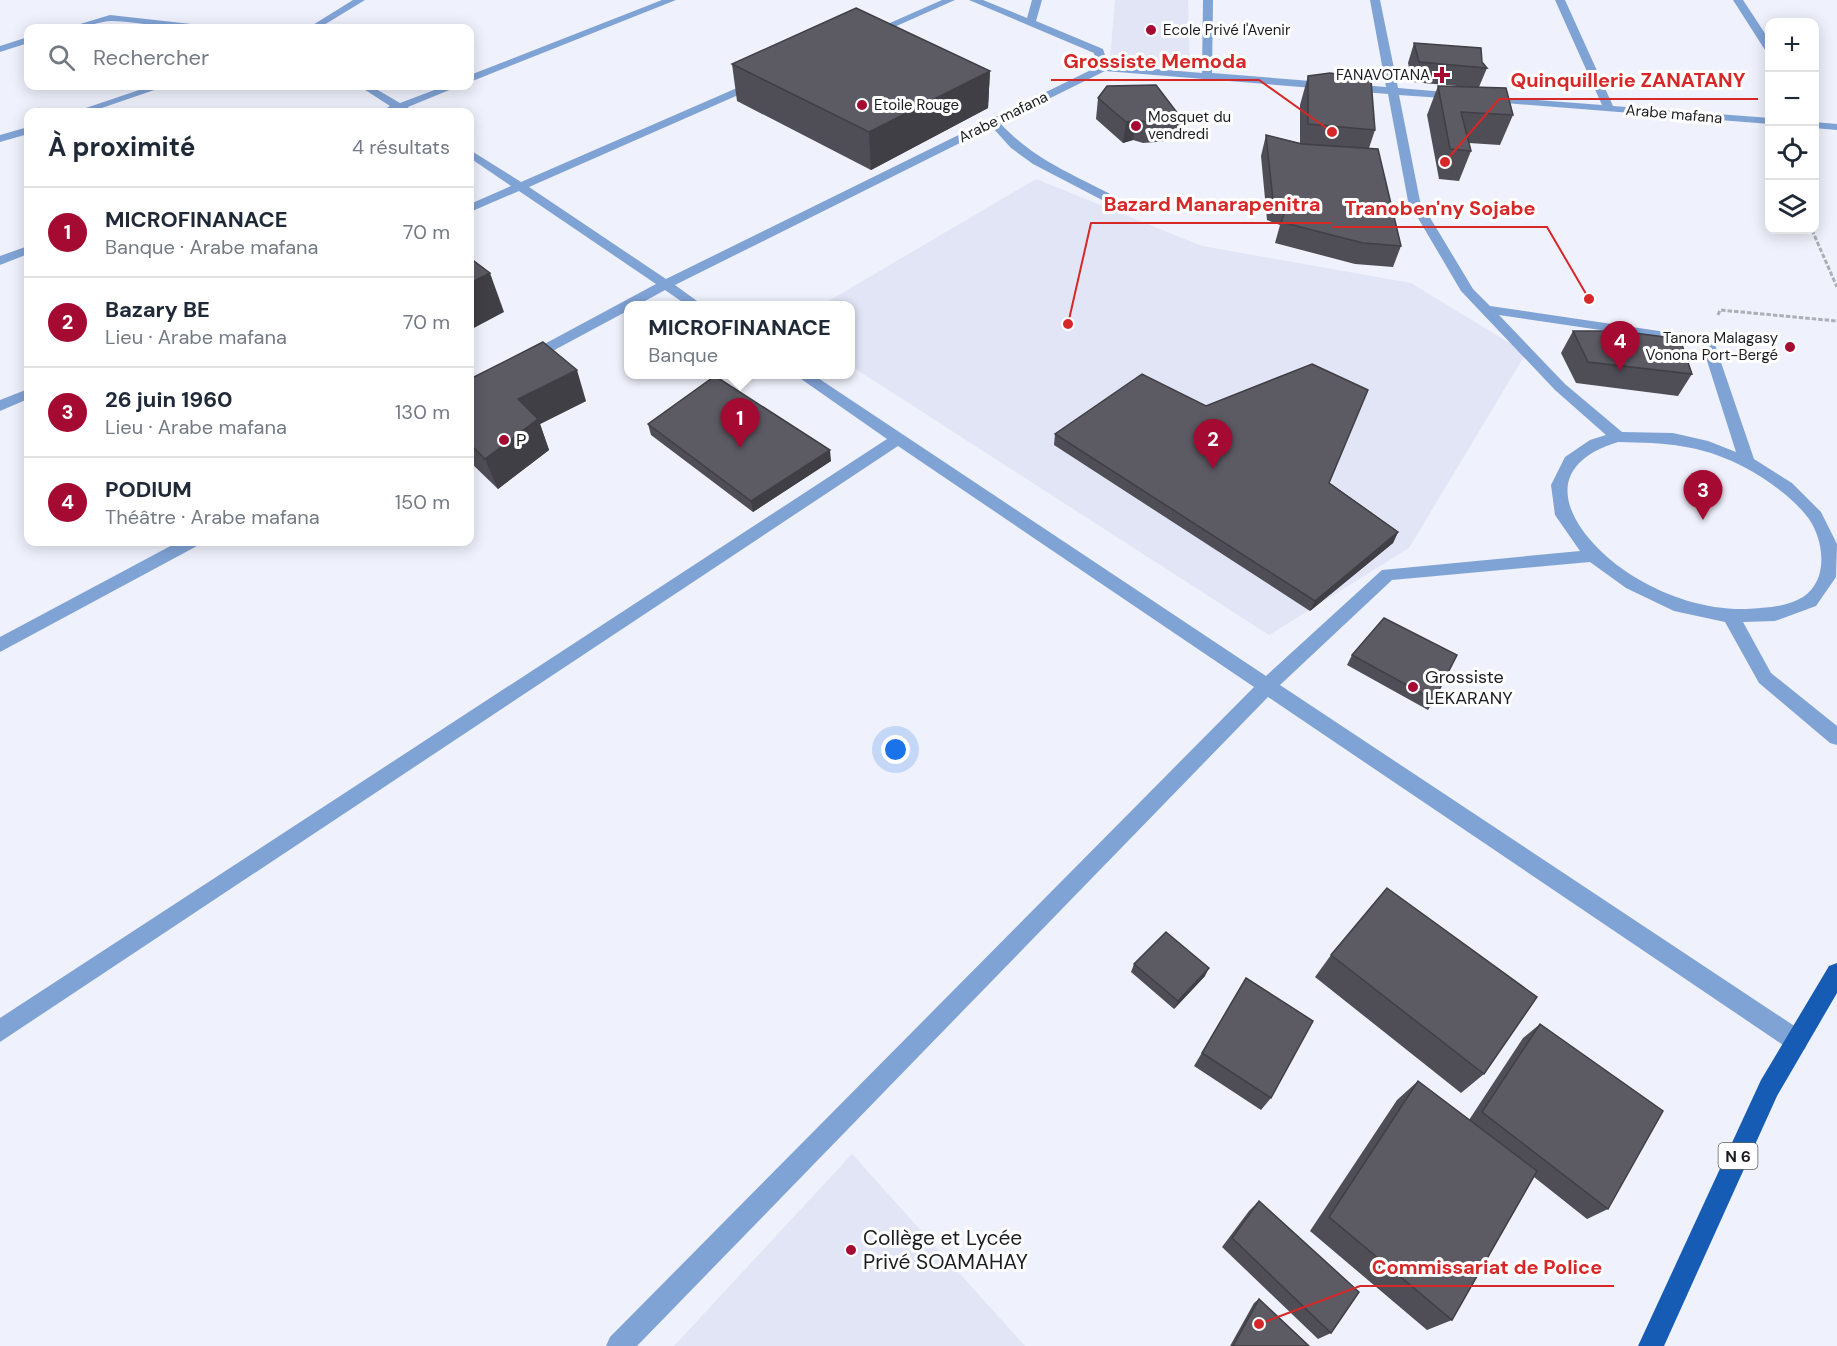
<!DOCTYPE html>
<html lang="fr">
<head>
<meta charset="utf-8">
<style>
	body { margin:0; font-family:"DM Sans",sans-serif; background:#f2f2f3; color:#1f2937 }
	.controls { position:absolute; right:18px; top:18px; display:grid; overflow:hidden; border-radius:12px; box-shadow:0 3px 15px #0003 }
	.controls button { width:54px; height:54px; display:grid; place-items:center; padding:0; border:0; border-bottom:2px solid #e0e1e3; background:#fff; color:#1f2937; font:30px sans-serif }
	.you { position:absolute; left:896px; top:750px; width:21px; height:21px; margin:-15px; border:4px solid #fff; border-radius:50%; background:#1a73e8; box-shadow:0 0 0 9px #1a73e833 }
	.badge { display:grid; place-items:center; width:39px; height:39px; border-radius:50%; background:#a50a32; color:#fff; font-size:20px; font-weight:700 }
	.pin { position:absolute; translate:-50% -50px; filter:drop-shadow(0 2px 3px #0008) }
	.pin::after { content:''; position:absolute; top:32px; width:21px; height:18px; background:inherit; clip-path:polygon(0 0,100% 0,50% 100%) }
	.popup { position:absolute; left:624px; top:301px; width:231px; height:78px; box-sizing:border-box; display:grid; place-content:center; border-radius:12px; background:#fff; filter:drop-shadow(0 2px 4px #0005); font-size:20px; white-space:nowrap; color:#747a83 }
	.popup b { font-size:22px; color:#1f2937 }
	.popup::after { content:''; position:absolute; left:50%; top:100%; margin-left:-12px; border:12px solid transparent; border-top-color:#fff }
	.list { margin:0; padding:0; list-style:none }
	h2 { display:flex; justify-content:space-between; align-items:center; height:78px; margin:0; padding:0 24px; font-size:26px }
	h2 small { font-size:20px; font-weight:400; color:#747a83 }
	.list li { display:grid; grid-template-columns:39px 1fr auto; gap:18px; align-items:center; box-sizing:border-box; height:90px; padding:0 24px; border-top:2px solid #e0e1e3 }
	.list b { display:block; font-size:22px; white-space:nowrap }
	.list p { margin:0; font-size:20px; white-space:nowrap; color:#747a83 }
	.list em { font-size:20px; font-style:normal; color:#747a83 }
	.icon { flex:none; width:33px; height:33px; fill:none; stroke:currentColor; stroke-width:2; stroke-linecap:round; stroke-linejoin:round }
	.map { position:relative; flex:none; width:1837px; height:1346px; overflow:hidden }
	.search { position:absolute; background:#fff; box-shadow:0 3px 15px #0003; left:24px; top:24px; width:450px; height:66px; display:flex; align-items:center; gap:15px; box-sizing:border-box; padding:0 21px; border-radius:12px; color:#747a83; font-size:22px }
	.panel { position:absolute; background:#fff; box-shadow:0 3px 15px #0003; left:24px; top:108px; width:450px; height:438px; border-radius:12px }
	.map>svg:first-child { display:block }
	.built { fill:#e1e5f6 }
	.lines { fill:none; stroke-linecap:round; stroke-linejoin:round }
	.path { stroke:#adafb7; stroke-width:3; stroke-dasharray:4.5 2; stroke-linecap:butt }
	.street { fill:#80a3d5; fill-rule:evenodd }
	.primary { fill:#165cb5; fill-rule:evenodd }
	.wall { fill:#4f4d55 }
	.shaded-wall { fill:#403f45 }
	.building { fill:#5c5a63; stroke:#403f45; stroke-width:1.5 }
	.poi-dot { fill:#a50a32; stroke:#fff; stroke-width:2 }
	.labels { text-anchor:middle; stroke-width:6; stroke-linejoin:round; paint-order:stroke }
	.far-poi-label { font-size:15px; fill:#1c1d20; stroke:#fff; text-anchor:start }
	.far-street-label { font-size:15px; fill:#1c1d20; stroke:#fff }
	.shield { fill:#fff; stroke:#606163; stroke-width:1.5 }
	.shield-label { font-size:16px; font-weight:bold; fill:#1c1d20 }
	.poi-label { font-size:18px; fill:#1c1d20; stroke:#fff; text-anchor:start }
	.near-poi-label { font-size:21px; fill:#1c1d20; stroke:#fff; text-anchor:start }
	.leader { fill:none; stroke:#d62828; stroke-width:2 }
	.callout-dot { fill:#d62828; stroke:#fff; stroke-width:2 }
	.callout-label { font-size:20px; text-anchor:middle; font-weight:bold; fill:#d62828; stroke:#fff; stroke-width:6; stroke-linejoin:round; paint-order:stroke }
</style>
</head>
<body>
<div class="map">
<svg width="1837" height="1346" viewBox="0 0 1837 1346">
	<rect width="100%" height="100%" fill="#eff1fc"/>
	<g class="built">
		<polygon points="1115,0 1188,0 1190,68 1110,60"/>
		<polygon points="1036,179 1202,246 1411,283 1526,353 1409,548 1269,635 851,366 851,306 820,306"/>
		<polygon points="852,1154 1025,1346 674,1346"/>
	</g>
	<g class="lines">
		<g class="path">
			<polyline points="1812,230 1837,287"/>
			<polyline points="1718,315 1720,310 1837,321"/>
		</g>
		<g class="street">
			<polygon points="353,0 365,0 319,28 308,28"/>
			<polygon points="662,0 676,0 470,82 470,75"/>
			<polygon points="942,0 955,0 874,36 865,34"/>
			<path d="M969,0H983L1027,18L1032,0H1042L1036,21L1103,49L1108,65L1202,73L1203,0H1213L1212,73L1386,87L1370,0H1380L1398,88L1457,93L1463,96L1457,99L1399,95L1420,201L1473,289L1490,306L1713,339L1754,459L1792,483L1821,512L1837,544L1836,577L1816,606L1775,621L1743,622L1771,673L1837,726V745L1830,743L1759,683L1725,622L1674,611L1626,588L1590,562L1392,580L1280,685L1805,1033L1808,1041L1805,1049L1797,1052L1789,1049L1268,697L637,1346H606L610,1337L1254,687L898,446L0,1042V1018L887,439L794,374H812L1266,676L1382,570L1580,551L1555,515L1551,485L1565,457L1590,440L1606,435L1555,390L1461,291L1408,201L1388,94L1105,71L1000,123C1033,159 1070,173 1112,195V201H1104L1033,164L1011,148L992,127L675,285L704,306H688L665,290L636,306H629V310L534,361H524L522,358L524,355L656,284L519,191L470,212V204L511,186L470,158V150L521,182L753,81H761V85L529,187L666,279L1097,67L1094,53ZM1499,315L1702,345L1736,452L1708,441L1673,433L1622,432L1565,384ZM1618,442C1665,443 1699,444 1742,466C1765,478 1793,497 1809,519C1824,541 1829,580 1803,597C1787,607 1765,608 1746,609C1709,610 1670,598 1638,579C1581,546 1523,471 1618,442Z"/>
			<polygon points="1555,0 1565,0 1613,106 1770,118 1770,124 1480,101 1480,97 1484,96 1602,105"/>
			<polygon points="1733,0 1743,0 1770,41 1770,53 1765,50"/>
			<path d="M110,15L200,25L205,28C174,31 143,22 112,21C97,21 83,30 67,28Z"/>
			<polygon points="28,37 28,43 0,52 0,46"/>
			<polygon points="151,86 166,86 90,112 74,112"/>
			<polygon points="359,86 371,86 400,103 445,86 459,86 408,107 411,112 380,112 390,106"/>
			<polygon points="1814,122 1837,124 1837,130 1814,128"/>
			<polygon points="28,127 28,134 0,142 0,135"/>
			<polygon points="28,246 28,254 0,265 0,256"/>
			<polygon points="28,389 28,399 0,411 0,400"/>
			<polygon points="178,542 199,542 197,546 0,652 0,637"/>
		</g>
		<polygon class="primary" points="1837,963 1837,993 1777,1096 1664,1346 1638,1346 1761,1080 1829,966"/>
	</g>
	<g class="wall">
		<polygon points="1414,43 1482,62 1487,68 1479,87 1513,115 1500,145 1469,143 1471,151 1459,181 1439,179 1427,115 1438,86 1468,87 1412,82 1408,63"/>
		<polygon points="732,64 990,71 988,108 871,170 737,101"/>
		<polygon points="1308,76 1375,130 1369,148 1401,246 1393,267 1355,264 1275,243 1280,225 1267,220 1261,156 1266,135 1300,143 1300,105"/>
		<polygon points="1098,98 1182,119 1179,140 1143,143 1133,140 1123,143 1096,119"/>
		<polygon points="1573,331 1692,374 1678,396 1576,383 1561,353"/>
		<polygon points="470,379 586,401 540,424 549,450 498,489 470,462"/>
		<polygon points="648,424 831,461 753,512 651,435"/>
		<polygon points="1055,434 1330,483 1398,532 1393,543 1310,611 1054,445"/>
		<polygon points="1352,655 1434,700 1428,710 1347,665"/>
		<polygon points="1331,955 1484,1074 1461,1093 1315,977"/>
		<polygon points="1134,964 1205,976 1174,1009 1131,972"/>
		<polygon points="1246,978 1271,1098 1261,1110 1194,1066"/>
		<polygon points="1540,1024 1608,1209 1587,1219 1534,1177 1452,1320 1427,1330 1310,1231 1397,1100 1418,1081 1469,1120 1523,1038"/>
		<polygon points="1259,1201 1331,1333 1318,1339 1222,1247 1249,1211"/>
		<polygon points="1259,1299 1309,1346 1230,1346 1254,1303"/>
	</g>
	<g class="shaded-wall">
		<polygon points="990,71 988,108 871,170 869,132"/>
		<polygon points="1136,120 1133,140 1123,143 1126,122"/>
		<polygon points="490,273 504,312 470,330 470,283"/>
		<polygon points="577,370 586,401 540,424 549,450 498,489 485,459 518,399"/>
		<polygon points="830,450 831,461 753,512 751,501"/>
		<polygon points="1398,532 1393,543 1310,611 1315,601"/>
		<polygon points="1209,968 1205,976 1174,1009 1178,1001"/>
	</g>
	<g class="building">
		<polygon points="856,8 990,71 869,132 732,64"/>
		<polygon points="1414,43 1481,48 1482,62 1487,68 1419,62"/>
		<polygon points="1330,73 1371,80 1375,130 1308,124 1308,76"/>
		<polygon points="1156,85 1182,119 1146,122 1136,120 1126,122 1098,98 1107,86"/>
		<polygon points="1438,86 1506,88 1513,115 1461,112 1471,151 1450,149"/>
		<polygon points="1266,135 1302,144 1378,149 1401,246 1363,243 1281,222 1288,204 1273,200"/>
		<polygon points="470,258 490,273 470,283"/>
		<polygon points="1573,331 1619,331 1680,339 1692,374 1588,362"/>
		<polygon points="543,342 577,370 518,399 538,419 485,459 470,444 470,379"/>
		<polygon points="1312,364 1368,390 1329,483 1398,532 1315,601 1055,434 1142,374 1206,406"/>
		<polygon points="715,376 830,450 751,501 648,424"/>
		<polygon points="1384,618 1457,655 1434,700 1352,655"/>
		<polygon points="1387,888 1537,997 1484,1074 1331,955"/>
		<polygon points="1166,932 1209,968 1178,1001 1134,964"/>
		<polygon points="1246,978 1313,1021 1271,1098 1202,1053"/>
		<polygon points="1540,1024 1663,1111 1608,1209 1482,1112"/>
		<polygon points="1418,1081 1537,1171 1452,1320 1329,1217"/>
		<polygon points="1259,1201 1359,1292 1331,1333 1232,1238"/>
		<polygon points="1259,1299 1309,1346 1233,1346"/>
	</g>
	<g class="poi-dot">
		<circle cx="1151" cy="30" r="6"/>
		<path d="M1439 66h6v6h6v6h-6v6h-6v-6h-6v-6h6z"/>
		<circle cx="862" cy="105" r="6"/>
		<circle cx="1136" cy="126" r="6"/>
		<circle cx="1790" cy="347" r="6"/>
		<circle cx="504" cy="440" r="6"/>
		<circle cx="1413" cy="687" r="6"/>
		<circle cx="851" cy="1250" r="6"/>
	</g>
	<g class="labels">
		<g class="far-poi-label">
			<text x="1163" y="35">Ecole Privé l'Avenir</text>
			<text x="1430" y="80" text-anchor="end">FANAVOTANA</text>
			<text x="874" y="110">Etoile Rouge</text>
			<text x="1148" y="122">Mosquet du<tspan x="1148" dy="17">vendredi</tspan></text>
			<text x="1778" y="343" text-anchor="end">Tanora Malagasy<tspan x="1778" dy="17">Vonona Port-Bergé</tspan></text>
		</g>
		<g class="far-street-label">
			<text transform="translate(1674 114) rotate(5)" y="5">Arabe mafana</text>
			<text transform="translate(1003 117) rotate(-26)" y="5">Arabe mafana</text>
		</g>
		<rect class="shield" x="1718.5" y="1143" width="39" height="26" rx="4.5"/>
		<g class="shield-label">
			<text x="1738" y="1162">N 6</text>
		</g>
		<g class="poi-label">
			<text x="516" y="446">P</text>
			<text x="1425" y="683">Grossiste<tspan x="1425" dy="21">LEKARANY</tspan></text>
		</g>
		<g class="near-poi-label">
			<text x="863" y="1245">Collège et Lycée<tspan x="863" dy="24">Privé SOAMAHAY</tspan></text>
		</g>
	</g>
	<path class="leader" d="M1332 132L1259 80H1051M1445 162L1499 99H1758M1068 324L1091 223H1332M1589 299L1547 227H1332M1259 1324L1360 1286H1614"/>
	<g class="callout-dot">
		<circle cx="1332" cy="132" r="6"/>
		<circle cx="1445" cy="162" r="6"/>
		<circle cx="1068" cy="324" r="6"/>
		<circle cx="1589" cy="299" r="6"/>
		<circle cx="1259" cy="1324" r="6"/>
	</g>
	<g class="callout-label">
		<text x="1155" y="68">Grossiste Memoda</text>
		<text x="1628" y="87">Quinquillerie ZANATANY</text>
		<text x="1212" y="211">Bazard Manarapenitra</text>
		<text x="1440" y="215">Tranoben'ny Sojabe</text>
		<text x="1487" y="1274">Commissariat de Police</text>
	</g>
</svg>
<div class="controls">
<button>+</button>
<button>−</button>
<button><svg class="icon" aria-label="locate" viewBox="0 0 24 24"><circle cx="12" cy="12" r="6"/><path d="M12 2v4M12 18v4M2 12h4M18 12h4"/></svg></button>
<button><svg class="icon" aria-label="layers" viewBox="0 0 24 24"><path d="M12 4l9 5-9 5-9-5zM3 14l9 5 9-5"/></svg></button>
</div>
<div class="you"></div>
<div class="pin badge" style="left:740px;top:448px">1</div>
<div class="popup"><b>MICROFINANACE</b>Banque</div>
<div class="pin badge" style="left:1213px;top:469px">2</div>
<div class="pin badge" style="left:1703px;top:520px">3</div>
<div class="pin badge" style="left:1620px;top:371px">4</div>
<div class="search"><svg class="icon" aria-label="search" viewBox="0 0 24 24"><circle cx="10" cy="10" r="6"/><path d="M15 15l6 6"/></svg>Rechercher</div>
<section class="panel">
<h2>À proximité<small>4 résultats</small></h2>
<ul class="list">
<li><span class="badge">1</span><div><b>MICROFINANACE</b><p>Banque · Arabe mafana</p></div><em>70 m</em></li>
<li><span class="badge">2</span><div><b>Bazary BE</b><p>Lieu · Arabe mafana</p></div><em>70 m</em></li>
<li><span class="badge">3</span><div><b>26 juin 1960</b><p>Lieu · Arabe mafana</p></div><em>130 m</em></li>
<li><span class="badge">4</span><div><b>PODIUM</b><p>Théâtre · Arabe mafana</p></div><em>150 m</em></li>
</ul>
</section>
</div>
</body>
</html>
